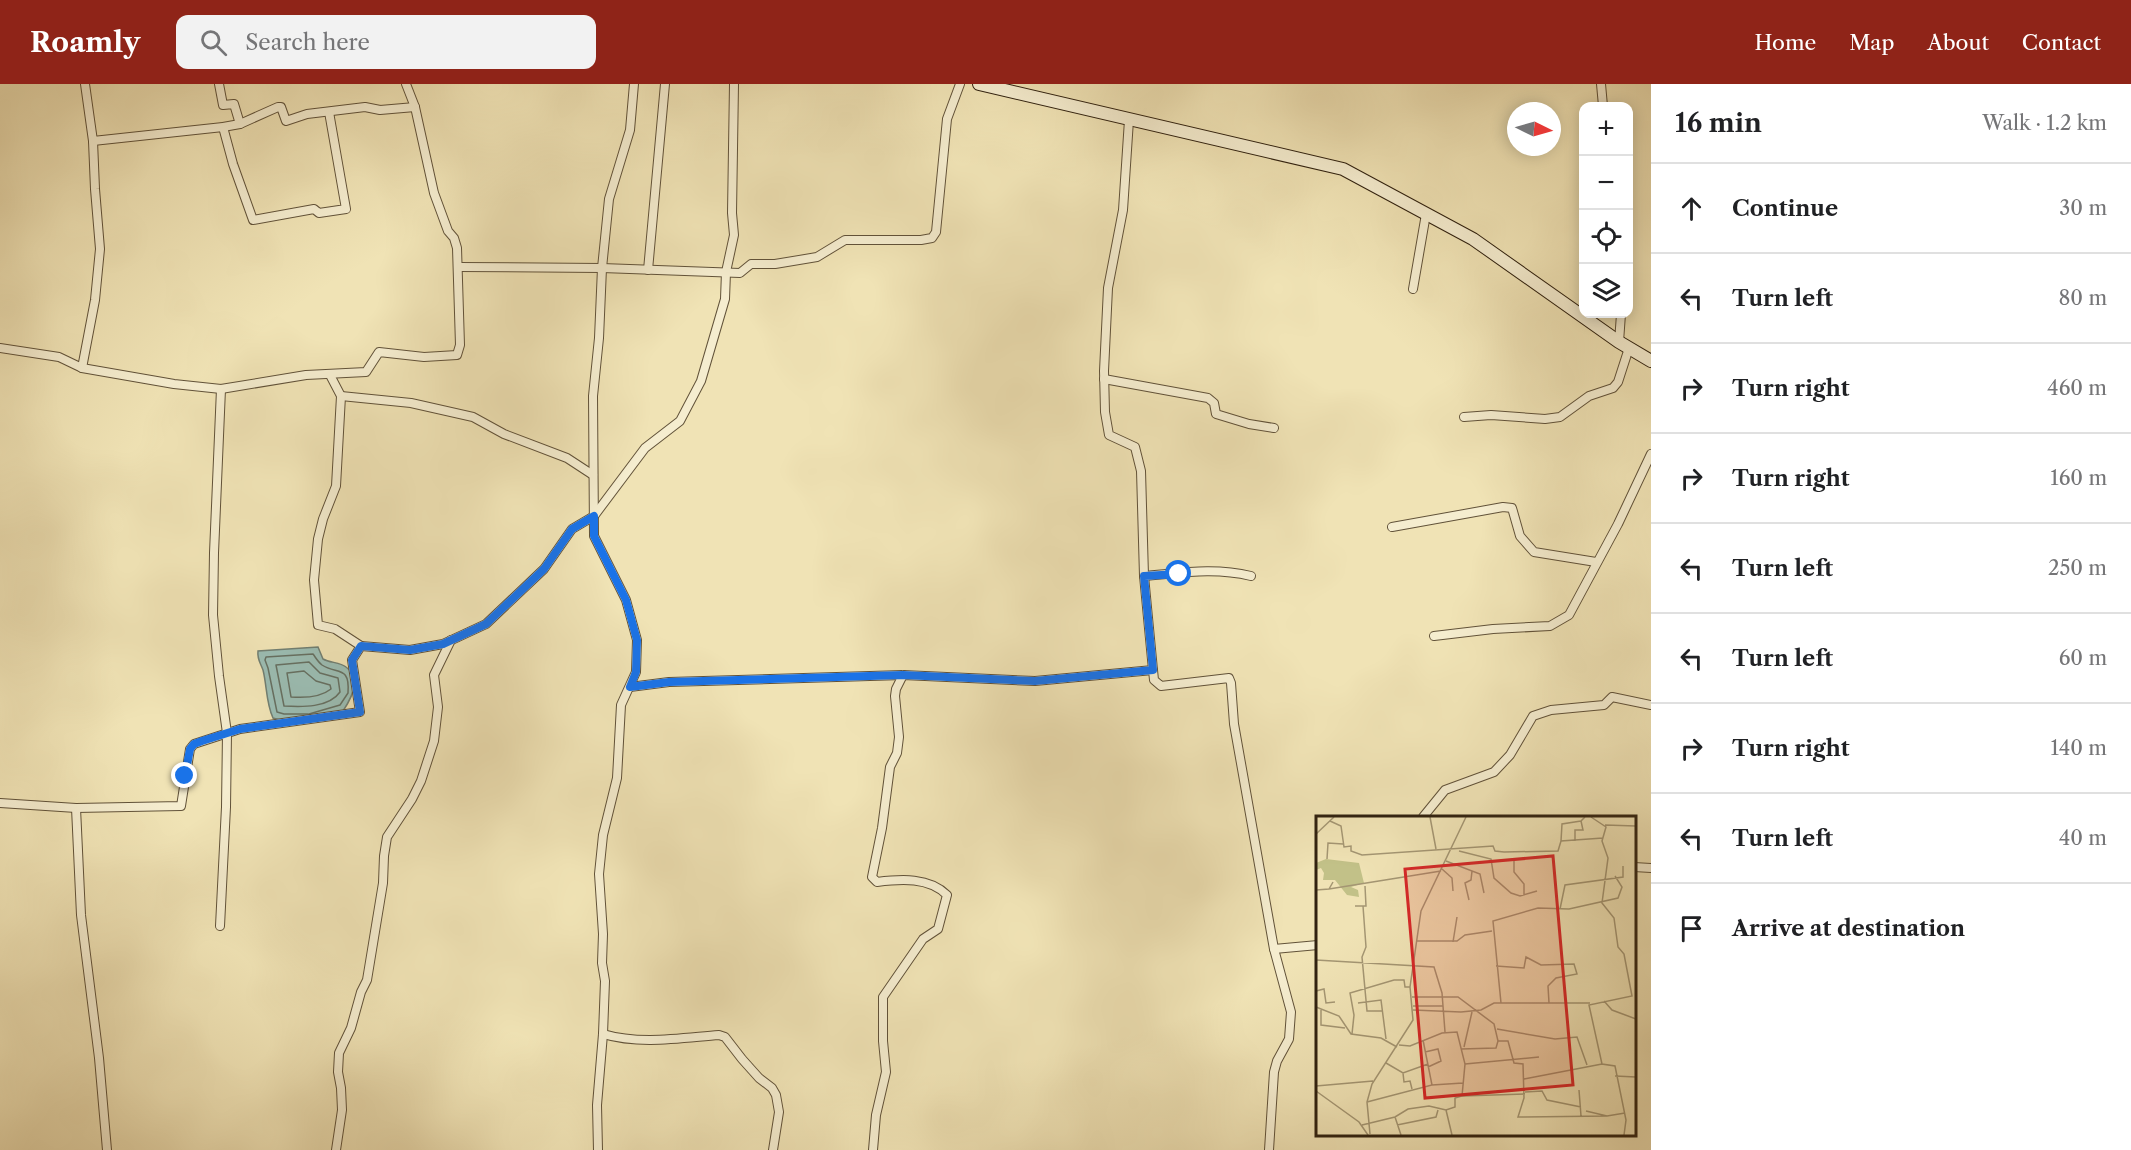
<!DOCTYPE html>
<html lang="en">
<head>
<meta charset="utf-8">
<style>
	body { margin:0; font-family:"Libre Caslon Text",serif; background:#f2f2f2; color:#202124 }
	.controls { position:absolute; right:18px; top:18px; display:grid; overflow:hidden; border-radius:12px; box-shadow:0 3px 15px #0003 }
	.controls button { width:54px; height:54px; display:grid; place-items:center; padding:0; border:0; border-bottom:2px solid #e0e0e0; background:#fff; color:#202124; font:30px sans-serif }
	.compass { position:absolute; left:1507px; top:18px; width:54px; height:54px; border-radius:50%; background:#fff; box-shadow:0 3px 15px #0003; rotate:95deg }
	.stop { position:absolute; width:18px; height:18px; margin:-14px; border:4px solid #1a73e8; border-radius:50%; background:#fff }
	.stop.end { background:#1a73e8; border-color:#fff; box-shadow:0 2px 6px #0008 }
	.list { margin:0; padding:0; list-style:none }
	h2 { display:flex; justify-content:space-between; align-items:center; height:78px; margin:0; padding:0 24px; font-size:26px }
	h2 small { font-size:20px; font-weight:400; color:#757577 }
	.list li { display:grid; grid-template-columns:39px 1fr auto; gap:18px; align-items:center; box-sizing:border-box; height:90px; padding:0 24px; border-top:2px solid #e0e0e0 }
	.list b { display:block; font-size:22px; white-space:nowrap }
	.list em { font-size:20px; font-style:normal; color:#757577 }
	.icon { flex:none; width:33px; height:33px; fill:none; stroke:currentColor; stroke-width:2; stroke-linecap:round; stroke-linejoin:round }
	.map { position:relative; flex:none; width:1651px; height:1066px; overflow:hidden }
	header { display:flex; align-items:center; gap:36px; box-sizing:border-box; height:84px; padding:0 30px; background:#8f2418; color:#fff }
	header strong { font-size:28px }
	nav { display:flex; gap:33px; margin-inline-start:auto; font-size:21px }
	.search { width:420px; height:54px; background:#f2f2f2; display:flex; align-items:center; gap:15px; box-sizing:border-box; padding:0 21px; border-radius:12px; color:#757577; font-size:22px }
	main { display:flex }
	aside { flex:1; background:#fff }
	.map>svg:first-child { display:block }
	.water { fill:#9bbdb3; stroke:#717f72; stroke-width:1.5 }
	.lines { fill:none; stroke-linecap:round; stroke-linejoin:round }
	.shore { stroke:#667062; stroke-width:1.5 }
	.street-casing { stroke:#615239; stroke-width:10 }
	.secondary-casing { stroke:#312210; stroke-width:14 }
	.street { stroke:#f5edcf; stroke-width:8 }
	.secondary { stroke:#f5edcf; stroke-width:12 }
	.route { stroke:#1a73e8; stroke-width:8 }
	.inset-road { fill:none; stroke:#a49673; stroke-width:1.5 }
	.view { fill:#d62828; fill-opacity:0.15; stroke:#d62828; stroke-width:3 }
	.inset-edge { fill:none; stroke:#312210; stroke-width:3 }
</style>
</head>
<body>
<header>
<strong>Roamly</strong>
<div class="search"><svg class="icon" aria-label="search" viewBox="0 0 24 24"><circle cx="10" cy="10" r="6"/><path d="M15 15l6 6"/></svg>Search here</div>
<nav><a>Home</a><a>Map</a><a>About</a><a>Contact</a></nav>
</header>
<main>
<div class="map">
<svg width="1651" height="1066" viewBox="0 0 1651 1066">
	<rect width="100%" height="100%" fill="#f0e3b5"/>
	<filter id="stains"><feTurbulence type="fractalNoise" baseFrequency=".00333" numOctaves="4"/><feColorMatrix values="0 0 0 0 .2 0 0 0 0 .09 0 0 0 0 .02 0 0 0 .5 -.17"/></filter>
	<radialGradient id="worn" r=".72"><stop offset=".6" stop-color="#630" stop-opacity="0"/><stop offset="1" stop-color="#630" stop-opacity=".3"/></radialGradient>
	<path class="water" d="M318,563L323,575C330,579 340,578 346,583C362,594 351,615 343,627L280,636L273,634C266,619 267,602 263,586C260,578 257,575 258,567Z"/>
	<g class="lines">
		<g class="shore">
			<path d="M309,578L320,589L338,594L340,608C329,624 302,623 284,622L276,581Z"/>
			<path d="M304,587L316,597L330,601L331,605C321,613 304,614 291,613L287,589Z"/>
			<path d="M308,630H284L277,628L268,584L265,576L266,573L313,570C316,574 318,578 322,581C337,591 350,581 348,609L340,621L309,630"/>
		</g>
		<g class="street-casing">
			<g id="street">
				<polyline points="85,0 93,57 223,43 240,40 278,23 281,23 286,37 307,30 365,23 380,26 415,23"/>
				<polyline points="219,0 223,21 234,20 240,40"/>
				<polyline points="1601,0 1603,22"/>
				<polyline points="1129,36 1123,126 1108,204 1104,287 1105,328 1109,351 1135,363 1141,387 1144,492 1153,586"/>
				<polyline points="223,43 233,80 253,136 314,125 319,129 346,125 329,28"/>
				<polyline points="458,183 602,184 740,189 751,180 775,180 817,173 845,156 921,156 932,154 936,148 947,35 960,0"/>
				<polyline points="648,186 665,0"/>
				<polyline points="1413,205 1426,130"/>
				<polyline points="1619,258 1621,230"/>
				<polyline points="0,264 59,273 82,284 174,300 221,305 306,291 366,288 379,268 424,273 457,271 460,261 457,164 454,154 448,147 434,109 415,23 406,0"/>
				<polyline points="82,284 95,216 100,165 95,105 93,57"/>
				<polyline points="330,291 341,312 336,402 323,435 318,455 314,496 318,541 335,545 361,562"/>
				<polyline points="1104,295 1208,314 1214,319 1216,330 1249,340 1274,344"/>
				<polyline points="341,312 411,319 473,333 504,350 567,374 593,391"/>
				<polyline points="1464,333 1491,331 1545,335 1560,333 1589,312 1613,304 1618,298 1629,264"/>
				<polyline points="1392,443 1503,423 1512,424 1520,452 1534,468 1596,478"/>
				<path d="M1144,492C1181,489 1214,483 1251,492"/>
				<polyline points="1434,552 1493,545 1550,542 1569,531 1618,440 1651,370"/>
				<polyline points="630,603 669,598 903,591 1035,597 1153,586 1154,596 1161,602 1229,594 1231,599 1234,640 1274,865 1291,928 1289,955 1277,977 1274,988 1269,1066"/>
				<polyline points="0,719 76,724 181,722 190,665 194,660 240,645 360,628 352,576 361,562 410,566 443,560 486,540 544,485 572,445 594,432 645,364 680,337 701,297 725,215 726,188 734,151 732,129 734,0"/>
				<polyline points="76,724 81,831 99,974 107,1066"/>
				<polyline points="1423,733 1445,706 1494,688 1510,671 1533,632 1551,626 1604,621 1612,613 1651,621"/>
				<polyline points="1634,783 1651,784"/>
				<polyline points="220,842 226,723 227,649 219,592 213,531 214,469 221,305"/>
				<polyline points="1274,865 1318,861"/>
				<path d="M603,950C640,961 681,954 719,951L725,953L742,975L759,994L772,1004L776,1011L779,1028L773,1066"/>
				<polyline points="336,1066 342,1026 341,1004 338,988 339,969 351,944 361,908 367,896 383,799 384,772 387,753 412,715 421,697 434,657 438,623 434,591 451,556"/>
				<polyline points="598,1066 597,1021 603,950 605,897 602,879 603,850 599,790 603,751 617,694 621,621 636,588 637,556 626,516 594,452 593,312 599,254 602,184 609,115 630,46 634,0"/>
				<path d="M873,1066L876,1031L886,988L883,957V913L923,855L938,845L947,811C929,793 901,795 877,798L872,793L882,744L890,683L897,669L899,653L895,612L896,605L903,591"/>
			</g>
		</g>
		<g class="secondary-casing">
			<polyline id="secondary" points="979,0 1343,85 1473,155 1619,258 1651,277"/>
		</g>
		<use href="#street" class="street"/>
		<use href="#secondary" class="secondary"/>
	</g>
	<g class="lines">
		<polyline class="route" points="185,692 190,665 194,660 202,657 240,645 360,628 352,576 361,562 410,566 443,560 486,540 544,485 572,445 594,432 594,452 626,516 637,556 636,588 630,603 669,598 903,591 1035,597 1153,586 1144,492 1179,490"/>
	</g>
	<g transform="translate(1316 732)">
		<rect width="320" height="320" fill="#f0e3b5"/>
		<path d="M10,43L43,47L48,67L35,71L42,74L43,81L31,79L19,64H7L8,57L5,52L0,54V47Z" fill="#c2c188"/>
		<path class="inset-road" d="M114,1L120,33M275,1L290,11L286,25L292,42L286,87L298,102L302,131L308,138L316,180L273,189L286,248L299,250L310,304L308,319M14,5L25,10L28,31L35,30V35L46,39L177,30L179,35L188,36L242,35L245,25L287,22M289,9L320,10M0,18L18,1M245,25L246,8L265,5M259,25V14H267L265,5L269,1M143,35L175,43L178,62L195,77L204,80L221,75M11,43L12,27L27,28M198,43V56L208,68V79M130,45L164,58L168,77M126,53L136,62L137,75M13,73L125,55M0,74L13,73L17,66M153,84L149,67L155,64L156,55M39,90H50L49,70M47,90L50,131L46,141L51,195H66M244,93L249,69L307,61V50M100,125H141L149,119L176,115M137,126L141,101M0,144L118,151L126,177L129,216M180,150L208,152L210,141L225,149L258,148L261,158L240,162L232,170L233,187M0,175L8,173L10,187L19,186M96,181H142L178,208L182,225H192L198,247L207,248L208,282L202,301L291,300M288,185L296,194L320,203M42,187L65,184L70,223M185,187L177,105L222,92L253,93L302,82L306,71L299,60M97,190H127M0,191L23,200L35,218L65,222L81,231M5,193V209L29,212M97,194L145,196L165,194L178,187H274M181,213L239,223L261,221L271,249M36,218L38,199L34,177L78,164H88L89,171H94M148,231L156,196M145,233L180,232L182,225M109,236L122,233L125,245L112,251M70,247L87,257L112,248M149,248L223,241M87,257L88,266L94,265L96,273M299,260L320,261M208,263L286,248M116,269L147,267M0,270L57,265M263,274L265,300M0,275L43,306L52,319M209,276L226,275L231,284L265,291M146,280L209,278M51,286L116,269L107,224M130,294L136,319M270,295L291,300L309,297M79,301L85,319M46,309L79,301L92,293L113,290L130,294L139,291V282L146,280L149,248L141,216L126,217L94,230L83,229M81,309L120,301L122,294M54,318L51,286L56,268L97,204L94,171L105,95L150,1"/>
		<path class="view" d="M237,40L257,269L109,282L89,53Z"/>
		<rect width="320" height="320" class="inset-edge"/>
	</g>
	<rect width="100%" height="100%" filter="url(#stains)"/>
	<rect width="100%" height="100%" fill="url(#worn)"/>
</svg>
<div class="controls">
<button>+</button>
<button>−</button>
<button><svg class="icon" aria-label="locate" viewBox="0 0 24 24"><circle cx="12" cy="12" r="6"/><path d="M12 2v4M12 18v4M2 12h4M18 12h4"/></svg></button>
<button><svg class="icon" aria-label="layers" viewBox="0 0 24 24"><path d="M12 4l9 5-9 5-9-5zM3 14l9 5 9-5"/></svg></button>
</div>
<svg class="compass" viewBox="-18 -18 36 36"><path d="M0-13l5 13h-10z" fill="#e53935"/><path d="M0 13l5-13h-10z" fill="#757577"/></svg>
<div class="stop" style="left:1179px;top:490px"></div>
<div class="stop end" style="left:185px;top:692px"></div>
</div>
<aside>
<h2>16 min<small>Walk · 1.2 km</small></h2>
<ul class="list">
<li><svg class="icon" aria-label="ahead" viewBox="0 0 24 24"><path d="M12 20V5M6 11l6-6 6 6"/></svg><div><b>Continue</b></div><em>30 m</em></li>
<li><svg class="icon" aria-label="left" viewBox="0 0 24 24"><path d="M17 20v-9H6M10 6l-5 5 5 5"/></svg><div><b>Turn left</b></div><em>80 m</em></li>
<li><svg class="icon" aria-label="right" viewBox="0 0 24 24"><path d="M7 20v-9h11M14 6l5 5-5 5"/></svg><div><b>Turn right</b></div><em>460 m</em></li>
<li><svg class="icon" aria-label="right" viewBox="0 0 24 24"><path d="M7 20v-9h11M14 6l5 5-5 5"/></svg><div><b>Turn right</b></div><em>160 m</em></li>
<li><svg class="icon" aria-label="left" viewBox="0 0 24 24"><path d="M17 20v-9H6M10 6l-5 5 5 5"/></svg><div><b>Turn left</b></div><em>250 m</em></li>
<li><svg class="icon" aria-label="left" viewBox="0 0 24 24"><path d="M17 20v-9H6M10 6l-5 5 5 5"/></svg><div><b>Turn left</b></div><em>60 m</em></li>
<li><svg class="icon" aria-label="right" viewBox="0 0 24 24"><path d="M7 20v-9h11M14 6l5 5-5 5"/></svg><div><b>Turn right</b></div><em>140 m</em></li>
<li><svg class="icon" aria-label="left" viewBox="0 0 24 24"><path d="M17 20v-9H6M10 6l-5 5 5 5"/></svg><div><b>Turn left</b></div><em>40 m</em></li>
<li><svg class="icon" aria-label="arrive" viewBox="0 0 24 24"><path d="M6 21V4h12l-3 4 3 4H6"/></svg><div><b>Arrive at destination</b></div></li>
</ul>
</aside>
</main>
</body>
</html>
